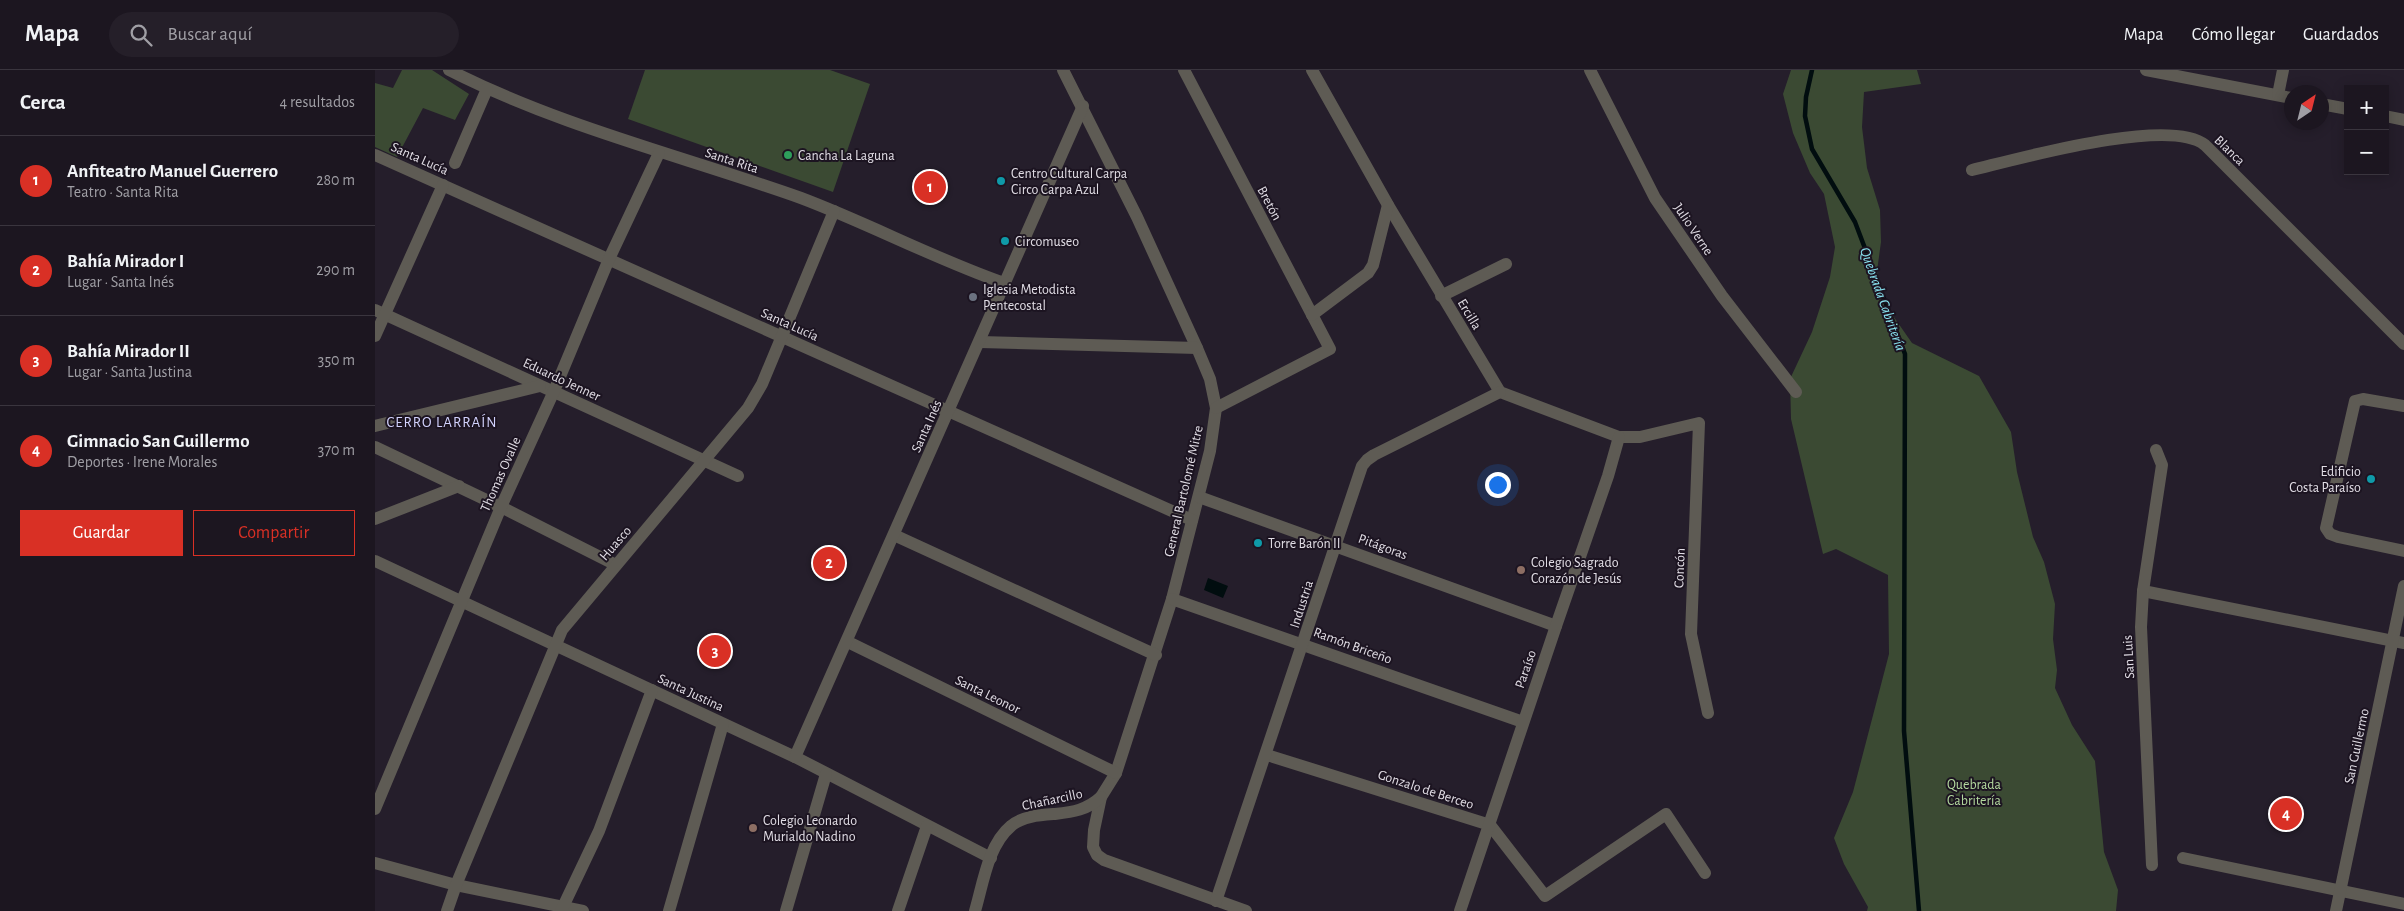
<!DOCTYPE html>
<html lang="es">
<head>
<meta charset="utf-8">
<style>
	body { margin:0; font-family:"Alegreya Sans",sans-serif; background:#251f29; color:#f1f3f6 }
	.controls { position:absolute; right:15px; top:15px; display:grid; overflow:hidden; border-radius:0px; box-shadow:0 2px 12px #0003 }
	.controls button { width:45px; height:45px; display:grid; place-items:center; padding:0; border:0; border-bottom:1px solid #3a353e; background:#1c1620; color:#f1f3f6; font:25px sans-serif }
	.compass { position:absolute; left:1909px; top:15px; width:45px; height:45px; border-radius:50%; background:#1c1620; box-shadow:0 2px 12px #0003; rotate:35deg }
	.you { position:absolute; left:1122px; top:414px; width:18px; height:18px; margin:-12px; border:4px solid #fff; border-radius:50%; background:#1a73e8; box-shadow:0 0 0 8px #1a73e833 }
	.badge { display:grid; place-items:center; width:32px; height:32px; border-radius:50%; background:#d93025; color:#fff; font-size:16px; font-weight:700 }
	.pin { position:absolute; translate:-50% -50%; border:2px solid #fff; box-shadow:0 1px 5px #0006 }
	.list { margin:0; padding:0; list-style:none }
	h2 { display:flex; justify-content:space-between; align-items:center; height:65px; margin:0; padding:0 20px; font-size:21px }
	h2 small { font-size:16px; font-weight:400; color:#a09fa5 }
	.list li { display:grid; grid-template-columns:32px 1fr auto; gap:15px; align-items:center; box-sizing:border-box; height:90px; padding:0 20px; border-top:1px solid #3a353e }
	.list b { display:block; font-size:19px; white-space:nowrap }
	.list p { margin:0; font-size:16px; white-space:nowrap; color:#a09fa5 }
	.list em { font-size:16px; font-style:normal; color:#a09fa5 }
	.actions { display:flex; gap:10px; padding:15px 20px }
	.actions a { flex:1; padding:11px 0; border:1px solid #d93025; border-radius:0px; text-align:center; font-size:18px; color:#d93025 }
	.actions .main { background:#d93025; color:#fff }
	.icon { flex:none; width:28px; height:28px; fill:none; stroke:currentColor; stroke-width:2; stroke-linecap:round; stroke-linejoin:round }
	.map { position:relative; flex:none; width:2029px; height:841px; overflow:hidden }
	header { display:flex; align-items:center; gap:30px; box-sizing:border-box; height:70px; padding:0 25px; background:#1c1620; border-bottom:1px solid #3a353e }
	header strong { font-size:24px }
	nav { display:flex; gap:28px; margin-inline-start:auto; font-size:18px }
	.search { width:350px; height:45px; background:#251f29; display:flex; align-items:center; gap:12px; box-sizing:border-box; padding:0 18px; border-radius:28px; color:#a09fa5; font-size:19px }
	main { display:flex }
	aside { flex:1; background:#1c1620 }
	.map>svg:first-child { display:block }
	.green { fill:#3b4a33 }
	.water { fill:#010d0f }
	.lines { fill:none; stroke-linecap:round; stroke-linejoin:round }
	.stream { stroke:#010d0f; stroke-width:4.5 }
	.minor { stroke:#5e5b54; stroke-width:12 }
	.leisure-dot { fill:#2e9e5b; stroke:#1c1421; stroke-width:2 }
	.culture-dot { fill:#0f9aa8; stroke:#1c1421; stroke-width:2 }
	.worship-dot { fill:#6b7280; stroke:#1c1421; stroke-width:2 }
	.education-dot { fill:#8d6e63; stroke:#1c1421; stroke-width:2 }
	.labels { text-anchor:middle; stroke-width:4; stroke-linejoin:round; paint-order:stroke }
	.street-label { font-size:14px; fill:#e1dde5; stroke:#1c1421 }
	.poi-label { font-size:14px; fill:#e1dde5; stroke:#1c1421; text-anchor:start }
	.park-label { font-size:14px; fill:#b3d89e; stroke:#1c1421 }
	.water-label { font-size:15px; font-style:italic; fill:#88e1ee; stroke:#1c1421 }
	.neighbourhood-label { font-size:15px; letter-spacing:1px; fill:#d2d2fd; stroke:#1c1421 }
</style>
</head>
<body>
<header>
<strong>Mapa</strong>
<div class="search"><svg class="icon" aria-label="search" viewBox="0 0 24 24"><circle cx="10" cy="10" r="6"/><path d="M15 15l6 6"/></svg>Buscar aquí</div>
<nav><a>Mapa</a><a>Cómo llegar</a><a>Guardados</a></nav>
</header>
<main>
<aside>
<h2>Cerca<small>4 resultados</small></h2>
<ul class="list">
<li><span class="badge">1</span><div><b>Anfiteatro Manuel Guerrero</b><p>Teatro · Santa Rita</p></div><em>280 m</em></li>
<li><span class="badge">2</span><div><b>Bahía Mirador I</b><p>Lugar · Santa Inés</p></div><em>290 m</em></li>
<li><span class="badge">3</span><div><b>Bahía Mirador II</b><p>Lugar · Santa Justina</p></div><em>350 m</em></li>
<li><span class="badge">4</span><div><b>Gimnacio San Guillermo</b><p>Deportes · Irene Morales</p></div><em>370 m</em></li>
</ul>
<div class="actions"><a class="main">Guardar</a><a>Compartir</a></div>
</aside>
<div class="map">
<svg width="2029" height="841" viewBox="0 0 2029 841">
	<rect width="100%" height="100%" fill="#251e2b"/>
	<g class="green">
		<polygon points="27,0 57,0 94,24 80,50 48,38 22,87 0,77 0,13 18,18"/>
		<polygon points="270,0 455,0 495,14 458,122 253,49"/>
		<polygon points="1416,0 1542,0 1546,14 1489,22 1487,57 1492,98 1505,140 1506,172 1502,201 1514,240 1537,273 1604,306 1636,362 1642,402 1658,467 1669,492 1680,534 1678,569 1682,600 1680,618 1697,655 1720,691 1729,782 1743,820 1741,841 1492,841 1493,837 1469,794 1459,768 1478,722 1514,584 1513,505 1461,479 1448,484 1416,349 1415,309 1437,262 1455,207 1460,177 1449,124 1435,103 1418,63 1408,24"/>
	</g>
	<polygon class="water" points="833,508 853,516 848,528 829,520"/>
	<g class="lines">
		<polyline class="stream" points="1437,0 1431,27 1430,46 1437,79 1480,152 1530,284 1529,661 1544,841"/>
		<g class="minor">
			<path d="M74,0C186,57 308,86 426,128C495,154 560,189 629,213"/>
			<polyline points="688,0 762,147 822,278 835,309 841,338 835,381 797,529 741,703 726,727 719,760 718,777 722,785 729,790 871,841"/>
			<polyline points="809,0 955,279 841,338"/>
			<polyline points="937,0 1013,135 1125,322 1244,367 1265,367 1324,353 1316,564 1333,643"/>
			<polyline points="1215,0 1280,128 1347,226 1421,322"/>
			<polyline points="1771,0 1916,28"/>
			<polyline points="1903,25 1908,0"/>
			<polyline points="1946,34 1973,39"/>
			<polyline points="2010,46 2029,50"/>
			<polyline points="0,85 817,450"/>
			<polyline points="80,93 112,19"/>
			<path d="M1597,100C1643,89 1794,46 1830,75L2029,274"/>
			<polyline points="1066,226 1131,194"/>
			<polyline points="0,240 363,406"/>
			<polyline points="937,245 993,203 998,195 1013,135"/>
			<polyline points="0,266 68,115"/>
			<polyline points="605,272 822,278"/>
			<polyline points="2029,336 1988,329 1980,331 1951,458 1955,464 1963,467 2029,481"/>
			<polyline points="0,356 165,316"/>
			<polyline points="0,377 126,437 241,495"/>
			<polyline points="824,427 1181,556"/>
			<polyline points="0,449 84,416"/>
			<polyline points="519,465 781,585"/>
			<polyline points="0,491 420,687 616,788"/>
			<polyline points="1768,521 2029,573"/>
			<polyline points="797,529 1148,652"/>
			<polyline points="473,572 741,703"/>
			<polyline points="892,685 1115,755 1170,826 1291,744 1330,803"/>
			<polyline points="420,687 708,36"/>
			<polyline points="0,739 126,437 179,321 234,189 284,83"/>
			<polyline points="1808,788 2029,834"/>
			<polyline points="0,793 81,815 208,841"/>
			<polyline points="1777,795 1766,557 1768,521 1787,395 1781,380"/>
			<polyline points="841,831 987,396 992,390 999,385 1125,322"/>
			<polyline points="72,841 81,815 187,560 373,338 387,314 459,141"/>
			<polyline points="186,841 224,761 277,620"/>
			<polyline points="294,841 348,654"/>
			<polyline points="411,841 451,704"/>
			<polyline points="523,841 552,756"/>
			<path d="M600,841C608,814 613,775 636,756C647,746 666,745 680,744C698,742 712,740 726,727"/>
			<polyline points="1085,841 1181,556 1233,406 1244,367"/>
			<polyline points="1961,841 2029,516"/>
		</g>
	</g>
	<circle class="leisure-dot" cx="413" cy="85" r="5"/>
	<g class="culture-dot">
		<circle cx="626" cy="111" r="5"/>
		<circle cx="630" cy="171" r="5"/>
		<circle cx="1996" cy="409" r="5"/>
		<circle cx="883" cy="473" r="5"/>
	</g>
	<circle class="worship-dot" cx="598" cy="227" r="5"/>
	<g class="education-dot">
		<circle cx="1146" cy="500" r="5"/>
		<circle cx="378" cy="758" r="5"/>
	</g>
	<g class="labels">
		<g class="street-label">
			<text transform="translate(1855 80) rotate(44)" y="5">Blanca</text>
			<text transform="translate(45 88) rotate(24)" y="5">Santa Lucía</text>
			<text transform="translate(357 90) rotate(18)" y="5">Santa Rita</text>
			<text transform="translate(895 133) rotate(62)" y="5">Bretón</text>
			<text transform="translate(1319 159) rotate(56)" y="5">Julio Verne</text>
			<text transform="translate(1095 244) rotate(59)" y="5">Ercilla</text>
			<text transform="translate(415 254) rotate(24)" y="5">Santa Lucía</text>
			<text transform="translate(187 309) rotate(25)" y="5">Eduardo Jenner</text>
			<text transform="translate(551 356) rotate(-66)" y="5">Santa Inés</text>
			<text transform="translate(125 404) rotate(-66)" y="5">Thomas Ovalle</text>
			<text transform="translate(808 421) rotate(-77)" y="5">General Bartolomé Mitre</text>
			<text transform="translate(240 473) rotate(-49)" y="5">Huasco</text>
			<text transform="translate(1008 476) rotate(20)" y="5">Pitágoras</text>
			<text transform="translate(1304 498) rotate(-88)" y="5">Concón</text>
			<text transform="translate(926 534) rotate(-72)" y="5">Industria</text>
			<text transform="translate(978 575) rotate(20)" y="5">Ramón Briceño</text>
			<text transform="translate(1753 587) rotate(-93)" y="5">San Luis</text>
			<text transform="translate(1150 599) rotate(-71)" y="5">Paraíso</text>
			<text transform="translate(316 622) rotate(25)" y="5">Santa Justina</text>
			<text transform="translate(613 624) rotate(26)" y="5">Santa Leonor</text>
			<text transform="translate(1981 676) rotate(-78)" y="5">San Guillermo</text>
			<text transform="translate(1051 719) rotate(18)" y="5">Gonzalo de Berceo</text>
			<text transform="translate(677 729) rotate(-12)" y="5">Chañarcillo</text>
		</g>
		<g class="poi-label">
			<text x="423" y="90">Cancha La Laguna</text>
			<text x="636" y="108">Centro Cultural Carpa<tspan x="636" dy="16">Circo Carpa Azul</tspan></text>
			<text x="640" y="176">Circomuseo</text>
			<text x="608" y="224">Iglesia Metodista<tspan x="608" dy="16">Pentecostal</tspan></text>
			<text x="1986" y="406" text-anchor="end">Edificio<tspan x="1986" dy="16">Costa Paraíso</tspan></text>
			<text x="893" y="478">Torre Barón II</text>
			<text x="1156" y="497">Colegio Sagrado<tspan x="1156" dy="16">Corazón de Jesús</tspan></text>
			<text x="388" y="755">Colegio Leonardo<tspan x="388" dy="16">Murialdo Nadino</tspan></text>
		</g>
		<g class="park-label">
			<text x="1599" y="719">Quebrada<tspan x="1599" dy="16">Cabritería</tspan></text>
		</g>
		<g class="water-label">
			<text transform="translate(1508 229) rotate(70)" y="5">Quebrada Cabritería</text>
		</g>
		<g class="neighbourhood-label">
			<text x="67" y="357">CERRO LARRAÍN</text>
		</g>
	</g>
</svg>
<div class="controls">
<button>+</button>
<button>−</button>
</div>
<svg class="compass" viewBox="-18 -18 36 36"><path d="M0-13l5 13h-10z" fill="#e53935"/><path d="M0 13l5-13h-10z" fill="#a09fa5"/></svg>
<div class="you"></div>
<div class="pin badge" style="left:555px;top:117px">1</div>
<div class="pin badge" style="left:454px;top:493px">2</div>
<div class="pin badge" style="left:340px;top:581px">3</div>
<div class="pin badge" style="left:1911px;top:744px">4</div>
</div>
</main>
</body>
</html>
